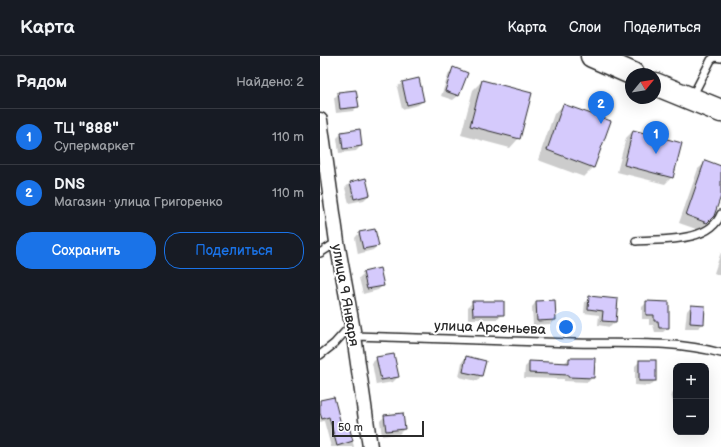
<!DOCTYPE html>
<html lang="ru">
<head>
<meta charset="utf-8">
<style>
	body { margin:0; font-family:"Balsamiq Sans",sans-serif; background:#20242c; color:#f1f3f6 }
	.controls { position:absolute; right:12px; bottom:12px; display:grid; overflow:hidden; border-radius:8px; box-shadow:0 4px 16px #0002 }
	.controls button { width:36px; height:36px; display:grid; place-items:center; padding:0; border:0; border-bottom:1px solid #363941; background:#171b24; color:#f1f3f6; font:20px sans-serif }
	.compass { position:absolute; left:305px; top:12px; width:36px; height:36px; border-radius:50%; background:#171b24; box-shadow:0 4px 16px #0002; rotate:60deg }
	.scale { position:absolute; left:12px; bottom:10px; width:92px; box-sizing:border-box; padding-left:4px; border:2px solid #2b2b2b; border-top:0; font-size:11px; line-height:14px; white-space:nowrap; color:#2b2b2b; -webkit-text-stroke:3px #fff; paint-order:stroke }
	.you { position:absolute; left:246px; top:271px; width:14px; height:14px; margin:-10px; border:3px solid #fff; border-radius:50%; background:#1a73e8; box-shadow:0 0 0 6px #1a73e833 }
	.badge { display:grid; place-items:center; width:26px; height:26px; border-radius:50%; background:#1a73e8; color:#fff; font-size:13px; font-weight:700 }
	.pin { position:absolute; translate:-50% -33px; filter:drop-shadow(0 1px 2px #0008) }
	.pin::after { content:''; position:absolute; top:21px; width:14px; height:12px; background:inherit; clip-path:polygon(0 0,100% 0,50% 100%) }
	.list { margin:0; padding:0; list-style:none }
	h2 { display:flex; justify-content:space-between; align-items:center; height:52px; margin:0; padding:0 16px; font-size:17px }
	h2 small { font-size:13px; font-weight:400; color:#9ea1a6 }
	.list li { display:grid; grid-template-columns:26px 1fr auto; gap:12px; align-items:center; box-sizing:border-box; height:56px; padding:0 16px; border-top:1px solid #363941 }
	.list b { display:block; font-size:15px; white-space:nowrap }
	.list p { margin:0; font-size:13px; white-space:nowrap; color:#9ea1a6 }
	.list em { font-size:13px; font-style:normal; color:#9ea1a6 }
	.actions { display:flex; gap:8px; padding:12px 16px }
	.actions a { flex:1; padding:9px 0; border:1px solid #1a73e8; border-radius:16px; text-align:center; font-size:14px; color:#1a73e8 }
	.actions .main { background:#1a73e8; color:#fff }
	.map { position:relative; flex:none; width:401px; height:391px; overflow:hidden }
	header { display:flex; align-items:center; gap:24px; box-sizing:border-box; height:56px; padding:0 20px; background:#171b24; border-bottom:1px solid #363941 }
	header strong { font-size:19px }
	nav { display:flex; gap:22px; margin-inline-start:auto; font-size:14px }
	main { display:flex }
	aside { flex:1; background:#171b24 }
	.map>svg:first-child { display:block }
	.shadow { fill:#0003 }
	.building { fill:#d5cafc; stroke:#2b2b2b }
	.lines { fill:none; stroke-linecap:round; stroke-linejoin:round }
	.service-casing { stroke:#2b2b2b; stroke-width:10 }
	.minor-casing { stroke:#2b2b2b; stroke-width:17 }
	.primary-casing { stroke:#2b2b2b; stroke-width:25 }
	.service { stroke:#fff; stroke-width:7 }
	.minor { stroke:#fff; stroke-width:14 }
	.primary { stroke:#fff; stroke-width:22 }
	.labels { text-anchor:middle; stroke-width:4; stroke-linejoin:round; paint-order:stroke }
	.street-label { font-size:14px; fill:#2b2b2b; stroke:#fff }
</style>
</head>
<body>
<header>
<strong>Карта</strong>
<nav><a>Карта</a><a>Слои</a><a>Поделиться</a></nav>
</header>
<main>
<aside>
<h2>Рядом<small>Найдено: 2</small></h2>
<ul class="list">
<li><span class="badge">1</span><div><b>ТЦ &quot;888&quot;</b><p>Супермаркет</p></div><em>110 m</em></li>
<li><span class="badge">2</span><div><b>DNS</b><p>Магазин · улица Григоренко</p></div><em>110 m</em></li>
</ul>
<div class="actions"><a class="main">Сохранить</a><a>Поделиться</a></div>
</aside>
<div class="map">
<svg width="401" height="391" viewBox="0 0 401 391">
	<rect width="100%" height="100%" fill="#fff"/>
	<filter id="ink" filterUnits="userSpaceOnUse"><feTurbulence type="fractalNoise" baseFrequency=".025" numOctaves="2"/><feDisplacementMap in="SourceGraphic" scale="8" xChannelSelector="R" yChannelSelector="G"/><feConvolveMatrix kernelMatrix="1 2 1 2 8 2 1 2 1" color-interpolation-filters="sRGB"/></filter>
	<g filter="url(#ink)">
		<g class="shadow">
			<polygon points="134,12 138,40 133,44 121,40 129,17"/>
			<polygon points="98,23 103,45 98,49 82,53 77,31 82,27"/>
			<polygon points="162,25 199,82 190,92 141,79 153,34"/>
			<polygon points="19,37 38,50 33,55 16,57 14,42"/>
			<polygon points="244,49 274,111 264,121 218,104 234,58"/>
			<polygon points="313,75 352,121 345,128 297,116 306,82"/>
			<polygon points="22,77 41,90 36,95 19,97 17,82"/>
			<polygon points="386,106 401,111 401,137 387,167 379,174 359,167 378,113"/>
			<polygon points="45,124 49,139 44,144 29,147 25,132 30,127"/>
			<polygon points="39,177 58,189 53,194 38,198 35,182"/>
			<polygon points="401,196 401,220 394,217"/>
			<polygon points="44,217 63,229 58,234 43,238 39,222"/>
			<polygon points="270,241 295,266 290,271 278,269 279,259 264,257 265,246"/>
			<polygon points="153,246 183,258 178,263 148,263 148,251"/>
			<polygon points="216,246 235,264 230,268 213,269 212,251"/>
			<polygon points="327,246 348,272 343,276 335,276 333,269 329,269 329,263 322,263 322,251"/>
			<polygon points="371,250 383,268 378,272 365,272 367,255"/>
			<polygon points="146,301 161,320 157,325 139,321 142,306"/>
			<polygon points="57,302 78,321 73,326 56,329 52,307"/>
			<polygon points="249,303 273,321 268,326 244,325 244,323 204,322 205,311 210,306 244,307"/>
			<polygon points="320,305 335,325 330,330 315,329 315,310"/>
			<polygon points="356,333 356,348 354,349 351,338"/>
			<polygon points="0,345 22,373 29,371 34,391 11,391 4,365 0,366"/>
			<polygon points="65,360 84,373 79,378 62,380 60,365"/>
		</g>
		<g class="building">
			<polygon points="133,11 148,17 139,40 125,35"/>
			<polygon points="99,22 104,45 87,49 82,26"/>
			<polygon points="162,24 212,37 200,83 150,70"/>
			<polygon points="36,34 39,51 20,53 18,36"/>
			<polygon points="243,48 291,65 274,112 227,94"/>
			<polygon points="40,73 42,90 23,93 21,76"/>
			<polygon points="313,74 362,87 353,122 304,109"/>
			<polygon points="385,104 401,110 401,140 394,160 387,167 366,159"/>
			<polygon points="46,122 50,139 34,143 30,126"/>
			<polygon points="55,173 59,190 43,193 39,176"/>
			<polygon points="60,212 64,230 47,233 43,216"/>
			<polygon points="269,240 298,243 296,266 282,265 283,255 268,253"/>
			<polygon points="235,244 236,264 217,265 216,245"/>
			<polygon points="152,245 184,245 184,259 153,259"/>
			<polygon points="326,245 349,246 349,272 339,272 338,265 334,265 334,259 326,259"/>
			<polygon points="371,249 385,250 384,268 370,267"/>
			<polygon points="74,298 79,321 61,324 56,301"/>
			<polygon points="146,300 166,305 162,320 143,316"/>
			<polygon points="249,302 275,302 274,322 248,321 248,319 209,317 209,305 249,307"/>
			<rect x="319" y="304" width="17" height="21"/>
			<polygon points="14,341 22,372 29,370 33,385 17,390 9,361 2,363 0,357 0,344"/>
			<polygon points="83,357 85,373 66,375 64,359"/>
		</g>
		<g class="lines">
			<g class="service-casing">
				<g id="service">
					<polyline points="372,41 391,4 395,1 401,2"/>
					<path d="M316,185C341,183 390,187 401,158"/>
					<polyline points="0,197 17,186"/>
					<path d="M34,280C107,282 180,285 253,287C303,288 352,284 401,297"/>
					<polyline points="0,299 14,288 31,269"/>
				</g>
			</g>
			<g class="minor-casing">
				<polyline id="minor" points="0,64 17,186 34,280 50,391"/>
			</g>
			<g class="primary-casing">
				<g id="primary">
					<polyline points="272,0 313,18"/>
					<polyline points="335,28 401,55"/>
				</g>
			</g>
			<use href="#service" class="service"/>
			<use href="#minor" class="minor"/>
			<use href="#primary" class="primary"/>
		</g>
	</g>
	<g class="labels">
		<g class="street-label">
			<text transform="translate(26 239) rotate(80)" y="5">улица 9 Января</text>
			<text transform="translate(170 271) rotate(2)" y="5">улица Арсеньева</text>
		</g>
	</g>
</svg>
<div class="controls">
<button>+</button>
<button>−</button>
</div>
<svg class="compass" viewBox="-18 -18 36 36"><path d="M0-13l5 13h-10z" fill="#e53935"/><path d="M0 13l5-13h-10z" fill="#9ea1a6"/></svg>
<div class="scale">50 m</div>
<div class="you"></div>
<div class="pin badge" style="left:336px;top:98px">1</div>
<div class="pin badge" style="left:281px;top:68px">2</div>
</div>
</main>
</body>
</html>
